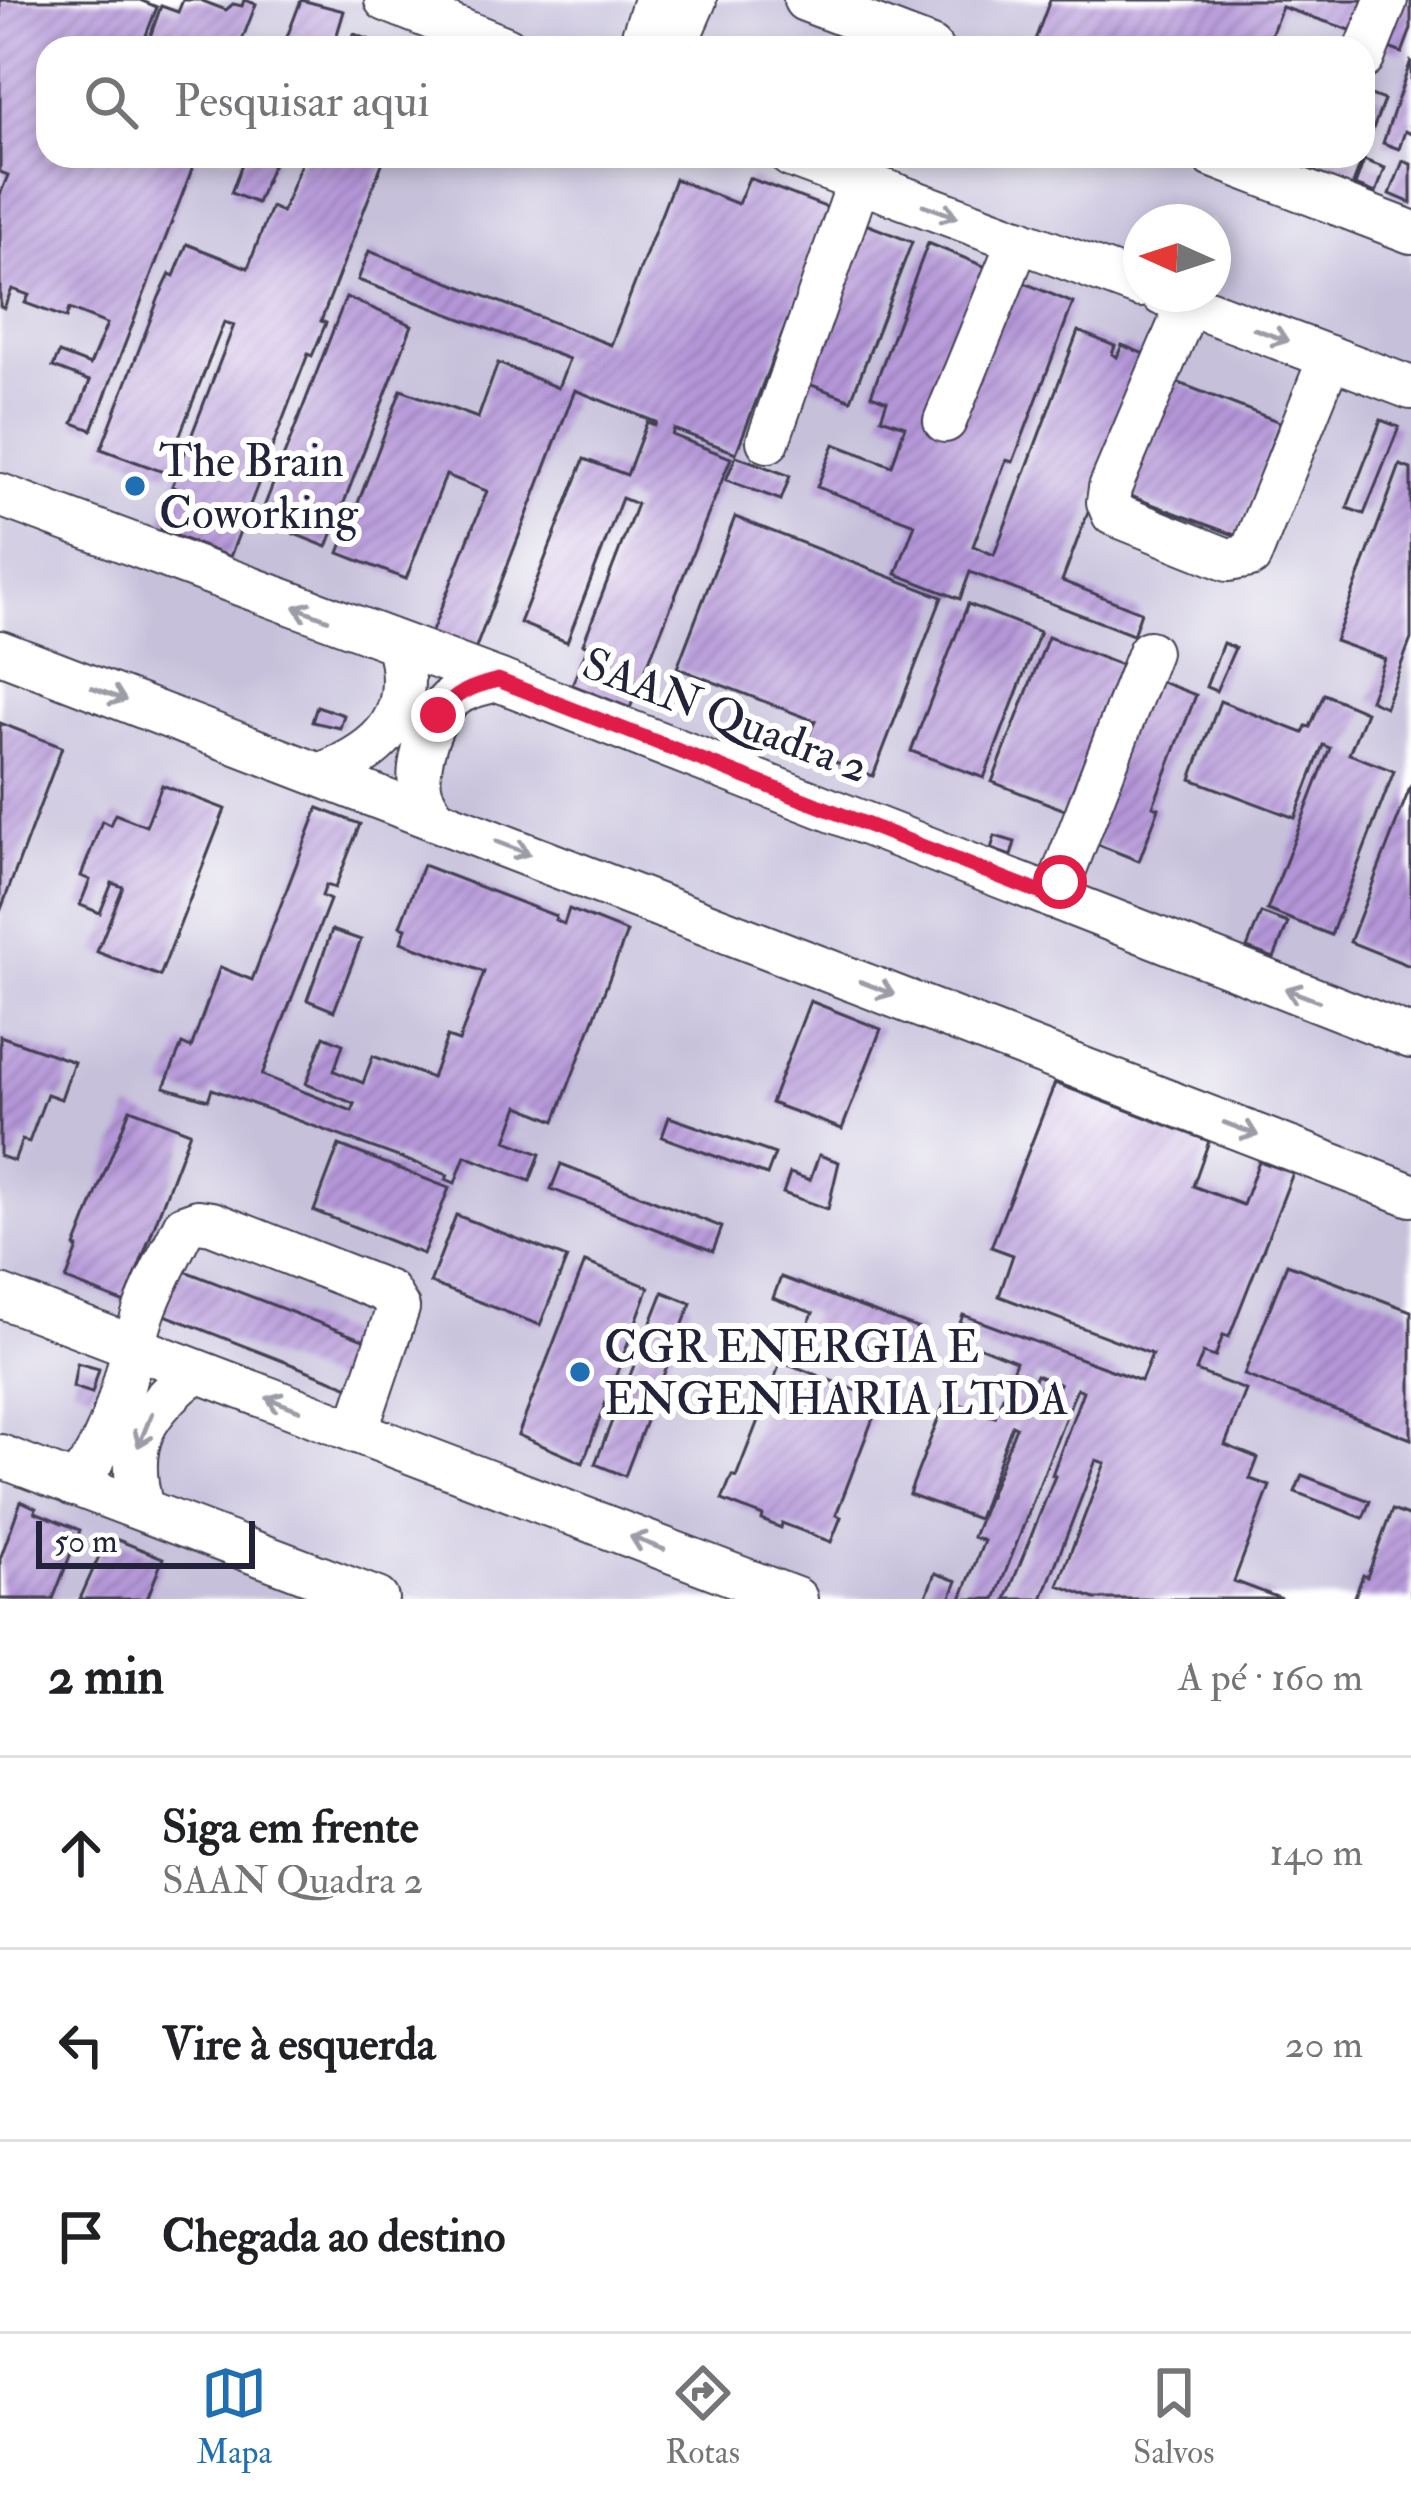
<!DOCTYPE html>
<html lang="pt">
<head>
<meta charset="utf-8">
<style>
	body { margin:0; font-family:"IM FELL Double Pica",serif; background:#f6f6f6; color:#202124 }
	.compass { position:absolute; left:1123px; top:204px; width:108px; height:108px; border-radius:50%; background:#fff; box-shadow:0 6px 18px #0003; rotate:273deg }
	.scale { position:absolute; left:36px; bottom:30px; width:219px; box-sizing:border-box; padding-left:12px; border:6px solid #22223b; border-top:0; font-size:33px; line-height:42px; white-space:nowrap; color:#22223b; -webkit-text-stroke:9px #fff; paint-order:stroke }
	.stop { position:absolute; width:36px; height:36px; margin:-27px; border:9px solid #e11d48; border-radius:50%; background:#fff }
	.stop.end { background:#e11d48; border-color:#fff; box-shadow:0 3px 12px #0008 }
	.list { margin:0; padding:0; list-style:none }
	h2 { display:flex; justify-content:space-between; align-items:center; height:156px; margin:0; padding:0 48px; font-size:51px }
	h2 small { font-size:39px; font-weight:400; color:#757577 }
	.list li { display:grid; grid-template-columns:78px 1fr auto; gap:36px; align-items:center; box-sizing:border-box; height:192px; padding:0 48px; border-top:3px solid #e0e0e0 }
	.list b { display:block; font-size:45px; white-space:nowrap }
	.list p { margin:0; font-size:39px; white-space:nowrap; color:#757577 }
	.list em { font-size:39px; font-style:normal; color:#757577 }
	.icon { flex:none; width:66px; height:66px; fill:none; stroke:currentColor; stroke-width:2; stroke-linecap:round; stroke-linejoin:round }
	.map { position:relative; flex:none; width:1411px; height:1599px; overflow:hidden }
	.search { position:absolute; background:#fff; box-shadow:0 6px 18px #0003; left:36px; right:36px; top:36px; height:132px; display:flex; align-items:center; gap:30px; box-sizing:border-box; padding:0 42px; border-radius:36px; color:#757577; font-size:45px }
	.sheet { height:732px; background:#fff }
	nav { display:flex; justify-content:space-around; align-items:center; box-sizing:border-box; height:168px; border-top:3px solid #e0e0e0; background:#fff; font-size:33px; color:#757577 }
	nav a { display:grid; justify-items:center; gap:6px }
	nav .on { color:#1f6fb2 }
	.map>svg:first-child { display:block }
	.industrial { fill:#c6c0da; fill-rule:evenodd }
	.building { fill:url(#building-hatch); fill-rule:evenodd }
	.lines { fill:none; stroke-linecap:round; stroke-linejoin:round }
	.minor-casing { stroke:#423f51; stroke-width:46 }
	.minor { stroke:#fff; stroke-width:42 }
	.oneway { stroke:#9c9ca7 }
	.route { stroke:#e11d48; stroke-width:15 }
	.poi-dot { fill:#1f6fb2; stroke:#fff; stroke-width:4.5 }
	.labels { text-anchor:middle; stroke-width:12; stroke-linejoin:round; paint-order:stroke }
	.poi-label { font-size:45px; fill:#22223b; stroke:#fff; text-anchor:start }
	.street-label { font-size:45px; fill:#22223b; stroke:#fff }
</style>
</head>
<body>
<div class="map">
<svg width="1411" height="1599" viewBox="0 0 1411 1599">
	<defs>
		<pattern id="building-hatch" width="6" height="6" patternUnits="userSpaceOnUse" patternTransform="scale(3)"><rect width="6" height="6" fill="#b597d9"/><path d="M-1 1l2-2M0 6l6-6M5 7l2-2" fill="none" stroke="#937bb1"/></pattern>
	</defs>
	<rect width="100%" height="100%" fill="#fff"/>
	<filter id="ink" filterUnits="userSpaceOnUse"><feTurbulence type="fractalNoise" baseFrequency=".00833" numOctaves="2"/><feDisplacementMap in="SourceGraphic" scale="24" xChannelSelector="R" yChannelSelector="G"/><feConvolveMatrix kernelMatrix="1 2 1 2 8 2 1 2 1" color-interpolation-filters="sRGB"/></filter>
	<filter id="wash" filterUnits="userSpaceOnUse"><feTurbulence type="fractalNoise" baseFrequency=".004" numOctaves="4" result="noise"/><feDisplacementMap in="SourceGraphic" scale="48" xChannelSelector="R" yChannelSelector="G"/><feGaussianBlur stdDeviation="2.7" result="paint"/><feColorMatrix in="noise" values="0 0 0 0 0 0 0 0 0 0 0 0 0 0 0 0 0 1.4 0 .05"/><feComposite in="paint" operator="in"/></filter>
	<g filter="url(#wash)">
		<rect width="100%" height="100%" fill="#f5e6ce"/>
		<path class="industrial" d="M0,0H1411V1599H0ZM48,48H1363V156H48ZM1141,222H1213V294H1141Z"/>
		<g id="blocks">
			<g class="building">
				<polygon points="0,0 140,0 157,7 141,48 48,48 48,156 197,156 92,430 73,423 90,381 53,367 59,353 90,365 107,324 69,309 66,318 25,303 29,295 12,289 4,308 0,306 0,195 8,175 0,172"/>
				<polygon points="183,0 200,0 226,10 233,4 242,6 244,0 256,4 239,48 146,48 161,6 178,12"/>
				<polygon points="301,0 344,11 333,48 288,48 284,45"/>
				<polygon points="1050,0 1411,0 1411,29 1402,53 1376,43 1377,39 1282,7 1266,48 1032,48"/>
				<polygon points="354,34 370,40 367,48 349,48"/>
				<polygon points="1411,60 1411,134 1405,131 1399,149 1383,143"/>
				<polygon points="1363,92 1384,100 1363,155"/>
				<polygon points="245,156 276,156 257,203 231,193"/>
				<polygon points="304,156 385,156 321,321 326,323 312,356 308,354 230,557 161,530 165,502 170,504 176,488 172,486 234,325 224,322 177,442 180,443 169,474 101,449 159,297 170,274 174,276 187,244 248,268 271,207 282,212"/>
				<polygon points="1286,156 1337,156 1360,165 1351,189 1284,162"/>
				<polygon points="1364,160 1385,168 1376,193 1355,185"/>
				<polygon points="1403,161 1411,164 1411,203 1390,194"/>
				<polygon points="749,178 831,209 736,453 674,429 672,435 731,458 630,708 572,685 588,646 583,644 637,504 622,498 567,642 520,623 584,459 627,475 647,422 655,425 656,422 575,390 475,650 431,634 487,491 446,475 406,579 339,553 401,390 478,418 498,363 558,388 569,359 358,280 369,251 611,345 675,179 738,204"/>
				<polygon points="845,216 912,242 851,400 785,375"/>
				<polygon points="928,243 1073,303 1013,462 1006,460 973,546 994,555 1078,331 1115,346 1112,354 1117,357 1122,345 1147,355 1062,581 1141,612 1133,635 970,572 960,599 896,574 915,524 817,487 834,444 892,466 905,426 881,418 887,401 871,395"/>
				<polygon points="346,297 412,325 327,547 259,520"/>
				<polygon points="1166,378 1280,422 1237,536 1122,493"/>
				<polygon points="1381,420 1399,427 1364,514 1347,508"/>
				<polygon points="736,456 790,476 781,500 726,480"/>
				<polygon points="1400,465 1411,469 1411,639 1385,707 1370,700 1385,659 1335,641"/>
				<polygon points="735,517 942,597 873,776 803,750 815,721 677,668"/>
				<polygon points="968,604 1040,632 984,778 911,751"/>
				<polygon points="1048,637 1121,665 1065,810 992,782"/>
				<polygon points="1223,643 1235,648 1216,691 1206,687"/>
				<polygon points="1133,671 1196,695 1153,806 1159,808 1139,861 1071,834"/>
				<polygon points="1324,694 1366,712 1349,754 1394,771 1331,935 1267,910 1330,748 1323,745 1295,818 1191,779 1220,701 1303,733 1306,726 1310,727"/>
				<polygon points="317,706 344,715 340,728 312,722"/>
				<polygon points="0,723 62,747 0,912"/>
				<polygon points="162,785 225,809 160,976 97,952 123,887 112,883 100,913 80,905 90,880 81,876 102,821 110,825 115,814 146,826"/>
				<polygon points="1411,785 1411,963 1410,966 1350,942"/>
				<polygon points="318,808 360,824 335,888 326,885 322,896 330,900 262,1075 352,1111 355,1104 306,1084 324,1036 343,1044 334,1071 363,1083 373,1056 432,1078 447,1037 459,1041 484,972 401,942 406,928 400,926 423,865 556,916 555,920 564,924 569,909 627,932 555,1121 519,1106 506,1141 540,1154 530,1181 465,1156 455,1183 446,1179 448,1175 212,1089 208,1100 164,1087 182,1044 191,1048 220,967 252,980"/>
				<polygon points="995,836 1015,842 1011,856 991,849"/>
				<polygon points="1261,913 1288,923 1274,958 1247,948"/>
				<polygon points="332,930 361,940 334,1011 307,1000"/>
				<polygon points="810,1001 881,1029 842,1129 771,1103"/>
				<polygon points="0,1036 74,1062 61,1099 47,1094 29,1142 22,1140 14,1161 0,1156"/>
				<path d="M1055,1083L1209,1141L1193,1186L1243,1205L1259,1161L1293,1173L1229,1337L1223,1335L1215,1357L1203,1353L1196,1371L1246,1390L1225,1445L1258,1458L1250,1479L1270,1486L1234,1581L1282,1599H1095L1058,1585L1105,1463L1096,1460L1042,1599H1006L1055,1476L1052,1475L1083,1391L1077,1388L995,1599H961L984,1541L973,1537L1016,1427L1012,1425L978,1519L909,1494L946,1399L995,1417L1016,1361L955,1337L963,1315L1141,1381L1152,1354L999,1296L1013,1255L991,1247ZM1036,1375L1059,1384L1055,1394L1032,1385Z"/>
				<polygon points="130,1109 190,1132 125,1303 66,1280 78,1248 75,1247"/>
				<polygon points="669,1117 775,1154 767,1175 662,1137"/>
				<polygon points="339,1145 449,1188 423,1254 314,1211"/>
				<polygon points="819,1155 839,1162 828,1209 783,1193 790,1173 810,1180"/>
				<polygon points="561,1164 722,1227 713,1251 551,1189"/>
				<polygon points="456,1215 567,1258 540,1325 430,1283"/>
				<polygon points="585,1262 649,1287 583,1463 518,1435"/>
				<polygon points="164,1263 374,1344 357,1390 147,1308"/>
				<polygon points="1287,1264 1411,1311 1411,1439 1244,1375"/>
				<polygon points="781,1277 922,1330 911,1363 808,1324 813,1313 773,1298"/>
				<polygon points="663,1292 691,1303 625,1476 595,1464"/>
				<polygon points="781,1361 880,1400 836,1515 841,1517 831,1542 782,1523 781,1528 762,1520 763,1516 722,1500 732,1475 736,1477"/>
				<polygon points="77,1363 99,1369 92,1393 73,1387"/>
				<polygon points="1302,1475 1370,1501 1363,1518 1295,1492"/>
				<polygon points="21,1501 36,1508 35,1512 80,1530 53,1599 0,1599 0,1559"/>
				<polygon points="1392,1510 1411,1517 1411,1599 1354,1599 1363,1575 1367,1577"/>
				<polygon points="108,1536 163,1558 147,1599 80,1599"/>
				<polygon points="935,1573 957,1581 950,1599 925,1599"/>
			</g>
		</g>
	</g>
	<g filter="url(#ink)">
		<use href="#blocks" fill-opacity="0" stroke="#423f51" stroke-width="3"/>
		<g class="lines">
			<g class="minor-casing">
				<g id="minor">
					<polyline points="386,0 506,48"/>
					<polyline points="805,0 931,48"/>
					<polyline points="639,48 655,0"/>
					<polyline points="674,48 695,0"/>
					<polyline points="1363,58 1386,0"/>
					<polyline points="791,156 1141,286"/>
					<polyline points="1213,156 1411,232"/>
					<polyline points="1162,294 1411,388"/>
					<polyline points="1188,304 1110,488 1108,502 1113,514 1228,560 1250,556 1330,357"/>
					<polyline points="945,421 1019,240"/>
					<polyline points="768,441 859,181"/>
					<polyline points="0,495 498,680 1411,1037"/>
					<polyline points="0,652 1411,1195"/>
					<path d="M322,774C385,749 416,715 398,645"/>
					<path d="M434,818C430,810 423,800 421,792C414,765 432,713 454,696C466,686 483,684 498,680"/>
					<polyline points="1054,898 1149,652"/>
					<polyline points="0,1296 796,1599"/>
					<polyline points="0,1456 377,1599"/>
					<path d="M74,1485C119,1436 124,1372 144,1312C154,1283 171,1254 184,1226L198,1221L212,1223L388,1292L398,1308L356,1432"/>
					<path d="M142,1508C124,1442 145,1411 196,1371"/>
				</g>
			</g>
			<use href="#minor" class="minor"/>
		</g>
		<defs><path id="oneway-shaft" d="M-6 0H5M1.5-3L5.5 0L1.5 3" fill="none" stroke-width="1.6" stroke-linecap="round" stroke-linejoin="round" transform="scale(3)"/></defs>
		<g class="oneway">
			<use href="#oneway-shaft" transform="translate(940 211) rotate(20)"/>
			<use href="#oneway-shaft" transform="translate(1271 335) rotate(20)"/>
			<use href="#oneway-shaft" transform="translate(311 613) rotate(-159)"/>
			<use href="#oneway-shaft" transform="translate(109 694) rotate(21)"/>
			<use href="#oneway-shaft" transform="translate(513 848) rotate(21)"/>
			<use href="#oneway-shaft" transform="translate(877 988) rotate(21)"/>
			<use href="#oneway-shaft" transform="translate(1302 995) rotate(-159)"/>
			<use href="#oneway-shaft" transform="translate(1241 1129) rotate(21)"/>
			<use href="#oneway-shaft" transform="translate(283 1404) rotate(-159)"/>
			<use href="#oneway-shaft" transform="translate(145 1430) rotate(112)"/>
			<use href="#oneway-shaft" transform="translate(647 1543) rotate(-159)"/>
		</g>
	</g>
	<g class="lines" filter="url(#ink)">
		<path class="route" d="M438,715C456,692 471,687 498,680L1054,898L1060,882"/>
	</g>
	<g class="poi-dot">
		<circle cx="135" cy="486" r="12"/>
		<circle cx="580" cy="1372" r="12"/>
	</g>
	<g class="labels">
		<g class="poi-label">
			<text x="159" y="476">The Brain<tspan x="159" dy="52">Coworking</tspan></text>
			<text x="604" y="1362">CGR ENERGIA E<tspan x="604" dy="52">ENGENHARIA LTDA</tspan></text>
		</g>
		<g class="street-label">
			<text transform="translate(726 714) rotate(21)" y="16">SAAN Quadra 2</text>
		</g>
	</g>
</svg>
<svg class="compass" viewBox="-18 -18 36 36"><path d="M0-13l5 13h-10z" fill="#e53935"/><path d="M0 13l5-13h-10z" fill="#757577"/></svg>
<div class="scale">50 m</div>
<div class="stop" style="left:1060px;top:882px"></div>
<div class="stop end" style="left:438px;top:715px"></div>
<div class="search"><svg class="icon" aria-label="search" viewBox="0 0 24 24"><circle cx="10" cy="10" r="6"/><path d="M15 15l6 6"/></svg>Pesquisar aqui</div>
</div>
<section class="sheet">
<h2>2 min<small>A pé · 160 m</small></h2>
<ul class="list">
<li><svg class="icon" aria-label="ahead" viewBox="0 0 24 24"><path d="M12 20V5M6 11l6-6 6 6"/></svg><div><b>Siga em frente</b><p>SAAN Quadra 2</p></div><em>140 m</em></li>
<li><svg class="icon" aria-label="left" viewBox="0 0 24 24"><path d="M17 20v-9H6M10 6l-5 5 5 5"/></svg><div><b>Vire à esquerda</b></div><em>20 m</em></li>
<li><svg class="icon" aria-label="arrive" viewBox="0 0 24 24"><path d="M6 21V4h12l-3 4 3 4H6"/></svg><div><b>Chegada ao destino</b></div></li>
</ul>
</section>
<nav>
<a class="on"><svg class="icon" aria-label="map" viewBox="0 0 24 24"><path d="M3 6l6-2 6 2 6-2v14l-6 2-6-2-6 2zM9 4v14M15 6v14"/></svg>Mapa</a>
<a><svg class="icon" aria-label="directions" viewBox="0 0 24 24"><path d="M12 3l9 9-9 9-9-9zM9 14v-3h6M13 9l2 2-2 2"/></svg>Rotas</a>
<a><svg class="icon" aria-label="saved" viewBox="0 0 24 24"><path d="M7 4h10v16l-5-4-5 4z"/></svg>Salvos</a>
</nav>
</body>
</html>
